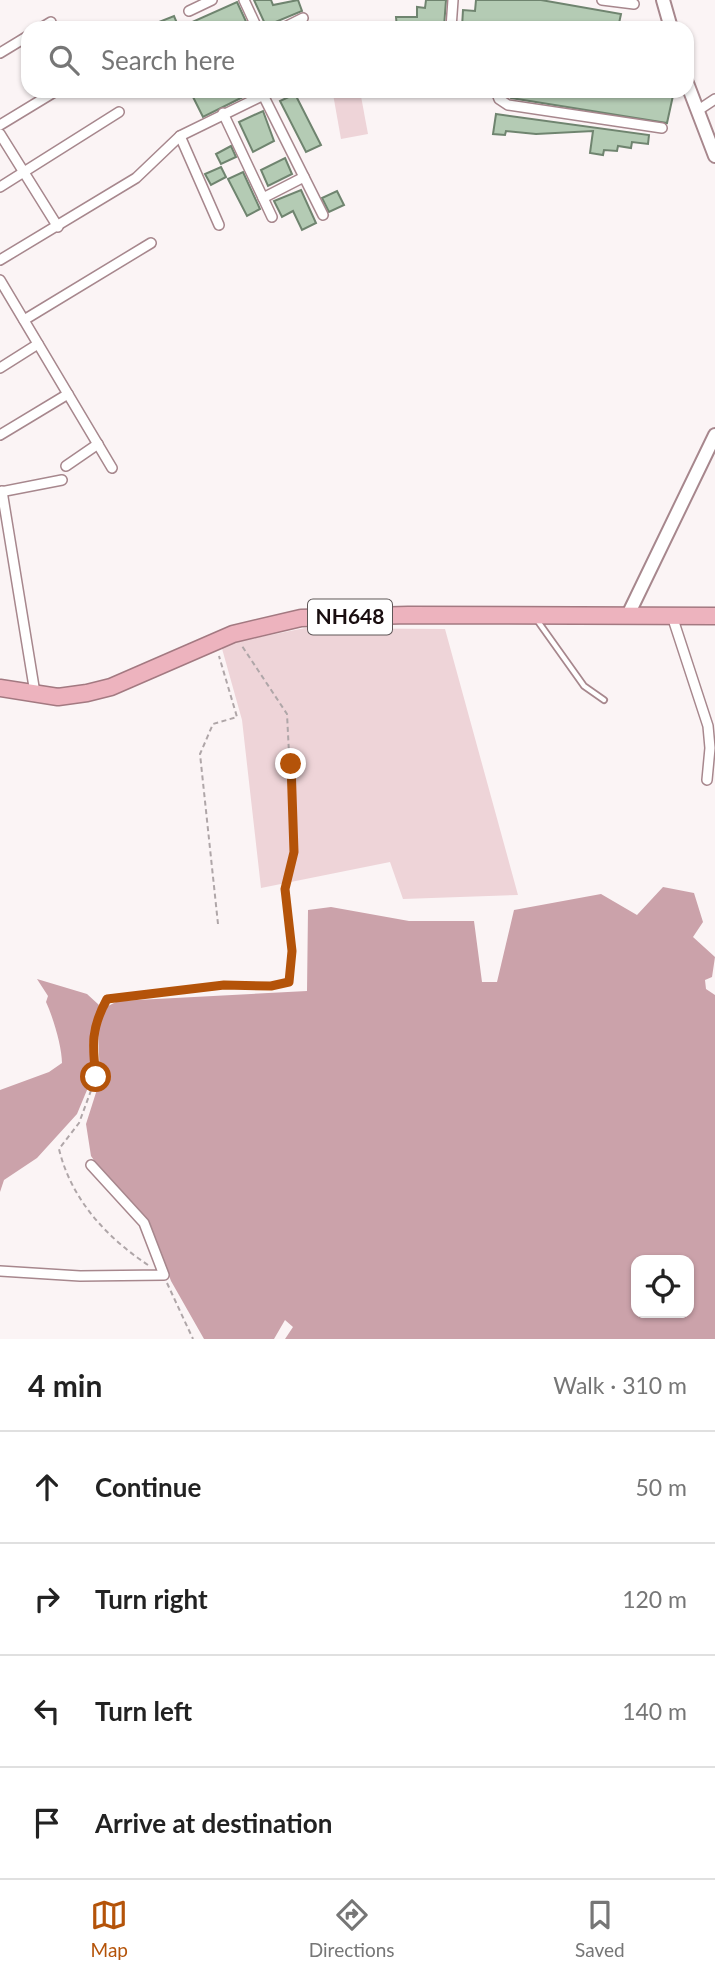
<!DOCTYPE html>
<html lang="en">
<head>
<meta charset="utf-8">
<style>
	body { margin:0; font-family:Lato,sans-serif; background:#f6f6f6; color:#222 }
	.controls { position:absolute; right:21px; bottom:21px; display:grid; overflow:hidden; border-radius:14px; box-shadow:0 2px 5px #0004 }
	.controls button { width:63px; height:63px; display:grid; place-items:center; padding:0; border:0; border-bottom:2px solid #e0e0e0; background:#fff; color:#222; font:35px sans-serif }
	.stop { position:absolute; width:21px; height:21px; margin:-16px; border:5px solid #b45309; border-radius:50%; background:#fff }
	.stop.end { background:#b45309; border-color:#fff; box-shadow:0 2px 7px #0008 }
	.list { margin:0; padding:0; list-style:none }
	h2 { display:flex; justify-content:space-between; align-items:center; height:91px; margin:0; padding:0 28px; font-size:30px }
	h2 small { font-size:23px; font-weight:400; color:#767676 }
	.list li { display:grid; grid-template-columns:46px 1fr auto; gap:21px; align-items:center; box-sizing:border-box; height:112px; padding:0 28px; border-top:2px solid #e0e0e0 }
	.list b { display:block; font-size:26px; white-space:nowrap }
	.list em { font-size:23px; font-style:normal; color:#767676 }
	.icon { flex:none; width:38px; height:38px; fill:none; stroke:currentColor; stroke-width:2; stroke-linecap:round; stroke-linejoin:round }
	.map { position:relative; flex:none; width:715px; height:1339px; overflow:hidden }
	.search { position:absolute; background:#fff; box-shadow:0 2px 5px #0004; left:21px; right:21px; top:21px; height:77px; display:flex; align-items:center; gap:18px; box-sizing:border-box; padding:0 24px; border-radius:21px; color:#767676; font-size:26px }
	.sheet { height:539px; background:#fff }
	nav { display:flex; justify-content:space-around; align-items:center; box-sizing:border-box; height:98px; border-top:2px solid #e0e0e0; background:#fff; font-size:19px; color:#767676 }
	nav a { display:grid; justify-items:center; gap:4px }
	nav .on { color:#b45309 }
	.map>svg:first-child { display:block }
	.green { fill:#eed4d8 }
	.water { fill:#cba2aa; fill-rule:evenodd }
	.building { fill:#b4cbb4; stroke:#6f846f; stroke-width:2 }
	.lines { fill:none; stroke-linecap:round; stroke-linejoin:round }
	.lane-casing { stroke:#a7878d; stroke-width:8 }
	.street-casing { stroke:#a7878d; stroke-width:12 }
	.secondary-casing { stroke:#a7878d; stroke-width:16 }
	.highway-casing { stroke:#a37981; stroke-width:19 }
	.path { stroke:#afa6a8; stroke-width:2; stroke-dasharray:5 3.5; stroke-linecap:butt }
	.lane { stroke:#fff; stroke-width:4.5 }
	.street { stroke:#fff; stroke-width:9 }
	.secondary { stroke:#fff; stroke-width:12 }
	.highway { stroke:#edb3be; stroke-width:16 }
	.route { stroke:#b45309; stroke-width:9 }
	.labels { text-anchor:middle; stroke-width:5; stroke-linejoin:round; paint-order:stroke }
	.shield { fill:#fff; stroke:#5e5657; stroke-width:2 }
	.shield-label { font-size:21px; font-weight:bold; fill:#190d0f }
</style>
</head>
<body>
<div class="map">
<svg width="715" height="1339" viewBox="0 0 715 1339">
	<rect width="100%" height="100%" fill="#fbf4f5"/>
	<g class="green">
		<polygon points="360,91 368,134 341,139 333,94"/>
		<polygon points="305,628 445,629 518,895 403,899 390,862 261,888 242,720 221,645"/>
	</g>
	<g class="water">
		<path d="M663,887L694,893L703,922L693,937L715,957L712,977L705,980L706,989L715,995V1339H285L293,1327L285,1320L274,1339H204L171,1281L149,1221L111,1184L91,1156L86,1124L100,1080L98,1028L104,1008L118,1001L307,991L308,910L331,907L409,921H474L482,982H497L514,910L601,894L637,915ZM636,1260H689V1313H636Z"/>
		<path d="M37,979L87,994L99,1005L89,1043L92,1078L77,1114L37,1158L4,1180L0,1192V1090L49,1072L62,1063C62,1047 53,1017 46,1002L48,996Z"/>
	</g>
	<g class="building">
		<polygon points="254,0 271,0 273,5 298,0 302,11 266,26"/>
		<polygon points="426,0 446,0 444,27 413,24 413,28 397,28 396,17 417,17 417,7 425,8"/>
		<polygon points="476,0 541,0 621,14 618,28 462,27 463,10 475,11"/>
		<polygon points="237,2 249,28 144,28 174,16 179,28"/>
		<polygon points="190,91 255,91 203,117"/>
		<polygon points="503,91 674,91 667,123 511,98"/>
		<polygon points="295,94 321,145 306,152 280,101"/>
		<polygon points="263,111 274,141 253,152 239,122"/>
		<polygon points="496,114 649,135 648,144 632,142 631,148 618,146 617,151 604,150 603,155 590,153 593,131 536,134 506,131 505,135 493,134"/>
		<polygon points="231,146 236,157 221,164 216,154"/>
		<polygon points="285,158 292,174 268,186 261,170"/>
		<polygon points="221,167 226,177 211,185 205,174"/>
		<polygon points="243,172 260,209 247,216 228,179"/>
		<polygon points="301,190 316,223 302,230 293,211 282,217 274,201"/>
		<polygon points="337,191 344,205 329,212 322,198"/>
	</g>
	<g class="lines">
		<g class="lane-casing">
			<polyline id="lane" points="537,620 584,686 604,700"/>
		</g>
		<g class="street-casing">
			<g id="street">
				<polyline points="244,0 257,28"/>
				<polyline points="602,0 634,4"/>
				<polyline points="189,11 212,0"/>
				<polyline points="41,28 51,22"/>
				<polyline points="283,28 303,18"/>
				<polyline points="451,28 453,0"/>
				<polyline points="0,53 28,36"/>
				<polyline points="496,91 499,99 508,105 662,128"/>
				<polyline points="263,95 323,215"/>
				<polyline points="697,111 715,99"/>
				<polyline points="223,113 272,217"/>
				<polyline points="0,125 56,91"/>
				<polyline points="0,134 58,227"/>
				<polyline points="180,136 219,225"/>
				<polyline points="0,187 119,112"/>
				<polyline points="263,198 304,177"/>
				<polyline points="0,260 136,178 180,136 272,91"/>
				<polyline points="0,280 112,468"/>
				<polyline points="24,320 151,243"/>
				<polyline points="0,368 38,344"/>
				<polyline points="0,435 68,394"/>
				<polyline points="66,466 98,444"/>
				<polyline points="2,491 35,693"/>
				<polyline points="0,492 62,480"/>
				<polyline points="672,616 708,726 710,748 707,780"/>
				<polyline points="0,1271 80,1276 164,1275 144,1223 91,1165"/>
			</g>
		</g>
		<g class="secondary-casing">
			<g id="secondary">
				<polyline points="663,0 671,28"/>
				<polyline points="687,83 715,156"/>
				<polyline points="627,617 715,435"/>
			</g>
		</g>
		<g class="highway-casing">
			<polyline id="highway" points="0,688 58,697 87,693 111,687 233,634 301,618 408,615 715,616"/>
		</g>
		<g class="path">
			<polyline points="218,924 200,754 213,724 237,717 219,656"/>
			<path d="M148,1265C106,1237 71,1199 59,1149L79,1123L96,1077L92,1045L96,1020L107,999L224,985L271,986L289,982L292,951L285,889L294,852L287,714L242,646"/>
			<polyline points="167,1283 193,1339"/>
		</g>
		<use href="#lane" class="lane"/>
		<use href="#street" class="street"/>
		<use href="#secondary" class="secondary"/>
		<use href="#highway" class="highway"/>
	</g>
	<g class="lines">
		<path class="route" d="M96,1077C92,1045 91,1028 107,999L224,985L271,986L289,982L292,951L285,889L294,852L291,764"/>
	</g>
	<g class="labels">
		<rect class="shield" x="308" y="599.5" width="84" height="35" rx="5"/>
		<g class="shield-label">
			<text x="350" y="624">NH648</text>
		</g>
	</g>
</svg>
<div class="controls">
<button><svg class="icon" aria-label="locate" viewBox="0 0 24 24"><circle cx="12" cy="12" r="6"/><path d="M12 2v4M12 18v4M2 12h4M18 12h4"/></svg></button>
</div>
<div class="stop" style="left:96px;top:1077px"></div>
<div class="stop end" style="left:291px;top:764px"></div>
<div class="search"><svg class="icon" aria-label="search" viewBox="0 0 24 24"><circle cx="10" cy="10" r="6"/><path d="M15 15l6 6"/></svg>Search here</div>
</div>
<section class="sheet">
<h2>4 min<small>Walk · 310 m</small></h2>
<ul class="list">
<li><svg class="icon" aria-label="ahead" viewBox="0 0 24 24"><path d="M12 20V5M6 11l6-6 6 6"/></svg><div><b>Continue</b></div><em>50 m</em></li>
<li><svg class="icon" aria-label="right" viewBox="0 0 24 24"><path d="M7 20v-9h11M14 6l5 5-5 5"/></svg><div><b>Turn right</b></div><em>120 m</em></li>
<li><svg class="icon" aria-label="left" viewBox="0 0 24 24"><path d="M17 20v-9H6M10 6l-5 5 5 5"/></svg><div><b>Turn left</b></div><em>140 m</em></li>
<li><svg class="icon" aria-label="arrive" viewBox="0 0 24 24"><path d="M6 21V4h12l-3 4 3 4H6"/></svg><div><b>Arrive at destination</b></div></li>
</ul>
</section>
<nav>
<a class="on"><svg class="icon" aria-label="map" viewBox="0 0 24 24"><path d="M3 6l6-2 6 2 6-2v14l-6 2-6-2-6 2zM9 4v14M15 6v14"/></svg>Map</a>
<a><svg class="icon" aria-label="directions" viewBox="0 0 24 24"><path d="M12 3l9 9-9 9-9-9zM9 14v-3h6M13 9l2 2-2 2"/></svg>Directions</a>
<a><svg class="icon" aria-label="saved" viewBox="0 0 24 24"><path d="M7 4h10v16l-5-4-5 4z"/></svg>Saved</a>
</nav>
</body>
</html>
